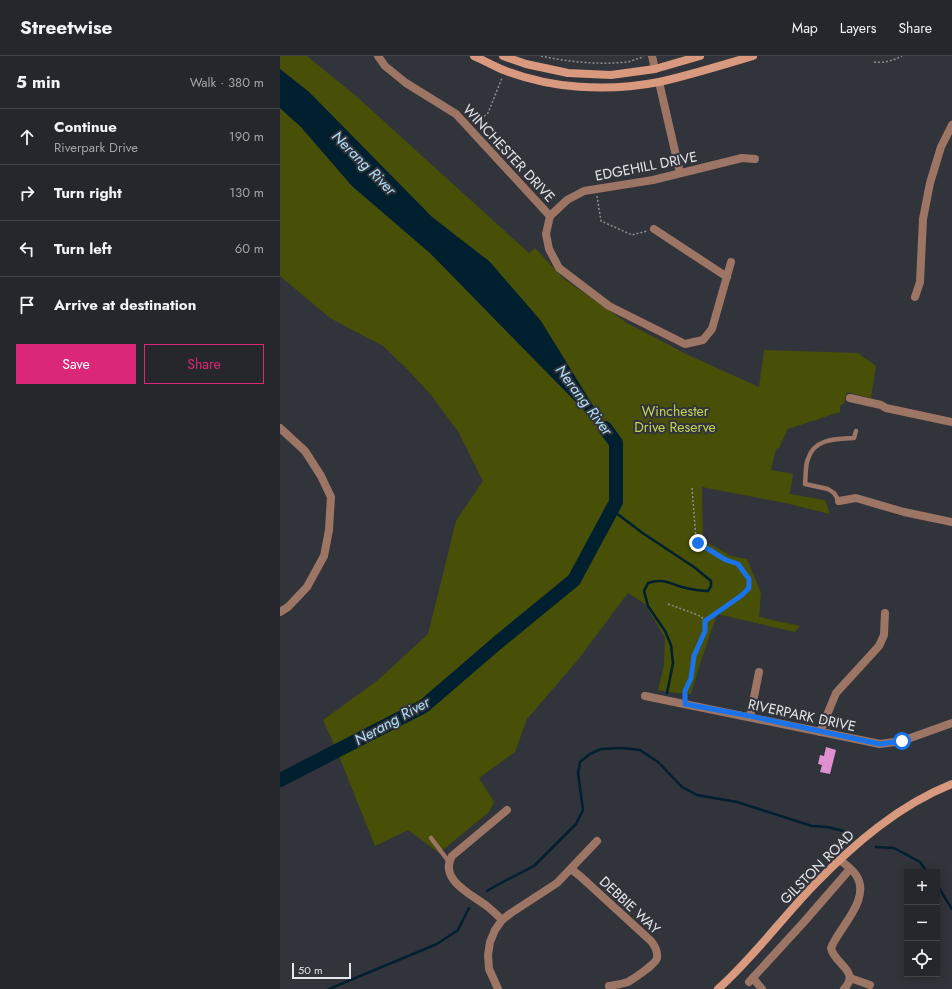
<!DOCTYPE html>
<html lang="en">
<head>
<meta charset="utf-8">
<style>
	body { margin:0; font-family:Jost,sans-serif; background:#323338; color:#f1f3f6 }
	.controls { position:absolute; right:12px; bottom:12px; display:grid; overflow:hidden; border-radius:0px; box-shadow:0 2px 10px #0003 }
	.controls button { width:36px; height:36px; display:grid; place-items:center; padding:0; border:0; border-bottom:1px solid #424448; background:#26272c; color:#f1f3f6; font:20px sans-serif }
	.scale { position:absolute; left:12px; bottom:10px; width:59px; box-sizing:border-box; padding-left:4px; border:2px solid #e4e6eb; border-top:0; font-size:11px; line-height:14px; white-space:nowrap; color:#e4e6eb; -webkit-text-stroke:3px #32343b; paint-order:stroke }
	.stop { position:absolute; width:12px; height:12px; margin:-9px; border:3px solid #1a73e8; border-radius:50%; background:#fff }
	.stop.end { background:#1a73e8; border-color:#fff; box-shadow:0 1px 4px #0008 }
	.list { margin:0; padding:0; list-style:none }
	h2 { display:flex; justify-content:space-between; align-items:center; height:52px; margin:0; padding:0 16px; font-size:17px }
	h2 small { font-size:13px; font-weight:400; color:#a4a5a9 }
	.list li { display:grid; grid-template-columns:26px 1fr auto; gap:12px; align-items:center; box-sizing:border-box; height:56px; padding:0 16px; border-top:1px solid #424448 }
	.list b { display:block; font-size:15px; white-space:nowrap }
	.list p { margin:0; font-size:13px; white-space:nowrap; color:#a4a5a9 }
	.list em { font-size:13px; font-style:normal; color:#a4a5a9 }
	.actions { display:flex; gap:8px; padding:12px 16px }
	.actions a { flex:1; padding:9px 0; border:1px solid #db2777; border-radius:0px; text-align:center; font-size:14px; color:#db2777 }
	.actions .main { background:#db2777; color:#fff }
	.icon { flex:none; width:22px; height:22px; fill:none; stroke:currentColor; stroke-width:2; stroke-linecap:round; stroke-linejoin:round }
	.map { position:relative; flex:none; width:672px; height:933px; overflow:hidden }
	header { display:flex; align-items:center; gap:24px; box-sizing:border-box; height:56px; padding:0 20px; background:#26272c; border-bottom:1px solid #424448 }
	header strong { font-size:19px }
	nav { display:flex; gap:22px; margin-inline-start:auto; font-size:14px }
	main { display:flex }
	aside { flex:1; background:#26272c }
	.map>svg:first-child { display:block }
	.green { fill:#484f06 }
	.water { fill:#001f2f }
	.lines { fill:none; stroke-linecap:round; stroke-linejoin:round }
	.stream { stroke:#001f2f; stroke-width:2.5 }
	.river { stroke:#001f2f; stroke-width:14 }
	.building { fill:#df90cf }
	.path { stroke:#8c8e94; stroke-width:1.5; stroke-dasharray:2 2; stroke-linecap:butt }
	.lane { stroke:#9d7565; stroke-width:4.5 }
	.street { stroke:#9d7565; stroke-width:8 }
	.secondary { stroke:#d8997e; stroke-width:8 }
	.route { stroke:#1a73e8; stroke-width:5 }
	.labels { text-anchor:middle; stroke-width:4; stroke-linejoin:round; paint-order:stroke }
	.street-label { font-size:14px; fill:#e4e6eb; stroke:#32343b }
	.park-label { font-size:14px; fill:#c7d653; stroke:#32343b }
	.water-label { font-size:15px; font-style:italic; fill:#b0e1fb; stroke:#32343b }
</style>
</head>
<body>
<header>
<strong>Streetwise</strong>
<nav><a>Map</a><a>Layers</a><a>Share</a></nav>
</header>
<main>
<aside>
<h2>5 min<small>Walk · 380 m</small></h2>
<ul class="list">
<li><svg class="icon" aria-label="ahead" viewBox="0 0 24 24"><path d="M12 20V5M6 11l6-6 6 6"/></svg><div><b>Continue</b><p>Riverpark Drive</p></div><em>190 m</em></li>
<li><svg class="icon" aria-label="right" viewBox="0 0 24 24"><path d="M7 20v-9h11M14 6l5 5-5 5"/></svg><div><b>Turn right</b></div><em>130 m</em></li>
<li><svg class="icon" aria-label="left" viewBox="0 0 24 24"><path d="M17 20v-9H6M10 6l-5 5 5 5"/></svg><div><b>Turn left</b></div><em>60 m</em></li>
<li><svg class="icon" aria-label="arrive" viewBox="0 0 24 24"><path d="M6 21V4h12l-3 4 3 4H6"/></svg><div><b>Arrive at destination</b></div></li>
</ul>
<div class="actions"><a class="main">Save</a><a>Share</a></div>
</aside>
<div class="map">
<svg width="672" height="933" viewBox="0 0 672 933">
	<rect width="100%" height="100%" fill="#32343b"/>
	<polygon class="green" points="0,0 27,0 76,40 249,197 255,192 283,222 347,267 406,298 479,331 484,294 578,297 596,310 591,342 567,336 564,347 560,350 560,356 508,373 499,392 496,393 491,414 513,418 510,438 545,444 550,458 505,447 422,431 423,484 451,500 467,503 481,537 479,561 520,570 515,576 437,558 418,614 411,638 396,637 378,634 384,609 385,582 365,548 348,537 297,605 247,663 235,696 199,722 214,746 209,756 159,797 128,774 95,790 57,695 43,664 98,624 148,578 159,534 176,465 203,425 179,377 151,339 127,313 103,290 50,262 0,220 0,52 21,71 72,130 150,197 243,292 210,206 152,161 29,36 0,13"/>
	<polygon class="water" points="0,13 29,36 152,161 210,206 261,265 336,387 150,197 72,130 21,71 0,52"/>
	<g class="lines">
		<g class="stream">
			<path d="M332,454L364,478L414,511L431,525V530L428,535C419,535 410,533 402,531C388,527 383,522 368,527L364,535L368,550L385,575L391,589L393,607L387,637"/>
			<polyline points="596,791 614,792 640,806 647,816"/>
			<polyline points="657,829 672,853"/>
			<polyline points="207,835 219,828 254,810 296,768 303,754 298,717 300,706 310,698 321,693 343,692 360,694 378,706 402,731 417,739 457,746 532,770 547,771 568,776 572,778"/>
			<polyline points="49,933 157,888 178,874 189,852"/>
		</g>
		<polyline class="river" points="0,724 144,650 216,588 294,524 336,446 336,387 325,372"/>
	</g>
	<polygon class="building" points="546,691 556,694 550,718 540,716 542,709 538,708 540,699 544,700"/>
	<g class="lines">
		<g class="path">
			<path d="M261,0C289,6 318,9 347,6C353,5 358,2 364,1"/>
			<path d="M594,6C605,7 612,5 622,0"/>
			<polyline points="195,68 208,57 222,22"/>
			<polyline points="317,140 321,165 352,179 367,175"/>
			<path d="M412,432L416,483C423,494 440,501 452,505C458,507 462,513 465,518C468,522 471,526 469,532C465,541 434,559 425,565"/>
			<polyline points="388,548 418,559 424,563 425,575 414,600 411,622 405,635 405,641"/>
		</g>
		<g class="lane">
			<path d="M559,445L554,437L548,433L525,428C526,420 525,410 528,403C534,382 557,383 574,382L576,375"/>
			<polyline points="151,782 169,806"/>
		</g>
		<g class="street">
			<polyline points="98,0 105,10 126,27 176,58 270,160"/>
			<polyline points="372,0 375,13"/>
			<polyline points="379,26 400,117"/>
			<polyline points="270,160 266,178 269,193 279,212 329,250 405,288 423,284 432,273 451,206"/>
			<polyline points="270,160 287,144 304,135 373,124 462,102 475,103"/>
			<polyline points="374,173 447,221"/>
			<polyline points="635,241 640,226 643,163 650,127 661,91 672,69"/>
			<polyline points="570,342 601,349 606,352 672,366"/>
			<polyline points="0,372 25,395 41,420 51,441 49,474 44,500 27,531 8,551 0,556"/>
			<polyline points="559,445 576,442 624,456 672,466"/>
			<polyline points="365,640 600,688 622,685 672,667"/>
			<polyline points="470,661 479,616"/>
			<polyline points="540,676 556,637 599,590 604,579 605,557"/>
			<path d="M560,804C565,808 572,813 576,819C592,843 559,871 551,892C554,908 581,915 564,933"/>
			<path d="M291,813L300,820L371,885C375,890 378,896 377,902C376,908 353,923 348,926C342,928 335,929 329,930"/>
			<path d="M222,864C217,859 213,855 208,851C193,839 158,824 172,800L227,754"/>
			<polyline points="473,922 482,933"/>
			<polyline points="570,922 590,929"/>
			<polyline points="469,926 523,867 570,813"/>
			<polyline points="218,933 209,913 208,899 210,886 215,874 222,864 231,857 277,827 317,785"/>
		</g>
		<g class="secondary">
			<path d="M194,0C203,4 212,9 221,13C271,33 327,36 379,26C411,19 442,9 473,0"/>
			<polyline points="223,0 246,8 288,17 331,19 375,13 420,0"/>
			<path d="M438,933C473,902 502,862 535,828C574,788 619,749 672,728"/>
		</g>
	</g>
	<g class="lines">
		<polyline class="route" points="418,487 446,504 458,508 469,523 469,532 462,539 425,565 425,575 414,600 411,622 405,635 405,648 470,660 600,688 622,685"/>
	</g>
	<g class="labels">
		<g class="street-label">
			<text transform="translate(229 97) rotate(47)" y="5">WINCHESTER DRIVE</text>
			<text transform="translate(366 110) rotate(-11)" y="5">EDGEHILL DRIVE</text>
			<text transform="translate(522 659) rotate(12)" y="5">RIVERPARK DRIVE</text>
			<text transform="translate(537 811) rotate(-45)" y="5">GILSTON ROAD</text>
			<text transform="translate(350 849) rotate(43)" y="5">DEBBIE WAY</text>
		</g>
		<g class="park-label">
			<text x="395" y="360">Winchester<tspan x="395" dy="16">Drive Reserve</tspan></text>
		</g>
		<g class="water-label">
			<text transform="translate(84 107) rotate(45)" y="5">Nerang River</text>
			<text transform="translate(304 344) rotate(53)" y="5">Nerang River</text>
			<text transform="translate(112 665) rotate(-29)" y="5">Nerang River</text>
		</g>
	</g>
</svg>
<div class="controls">
<button>+</button>
<button>−</button>
<button><svg class="icon" aria-label="locate" viewBox="0 0 24 24"><circle cx="12" cy="12" r="6"/><path d="M12 2v4M12 18v4M2 12h4M18 12h4"/></svg></button>
</div>
<div class="scale">50 m</div>
<div class="stop" style="left:622px;top:685px"></div>
<div class="stop end" style="left:418px;top:487px"></div>
</div>
</main>
</body>
</html>
